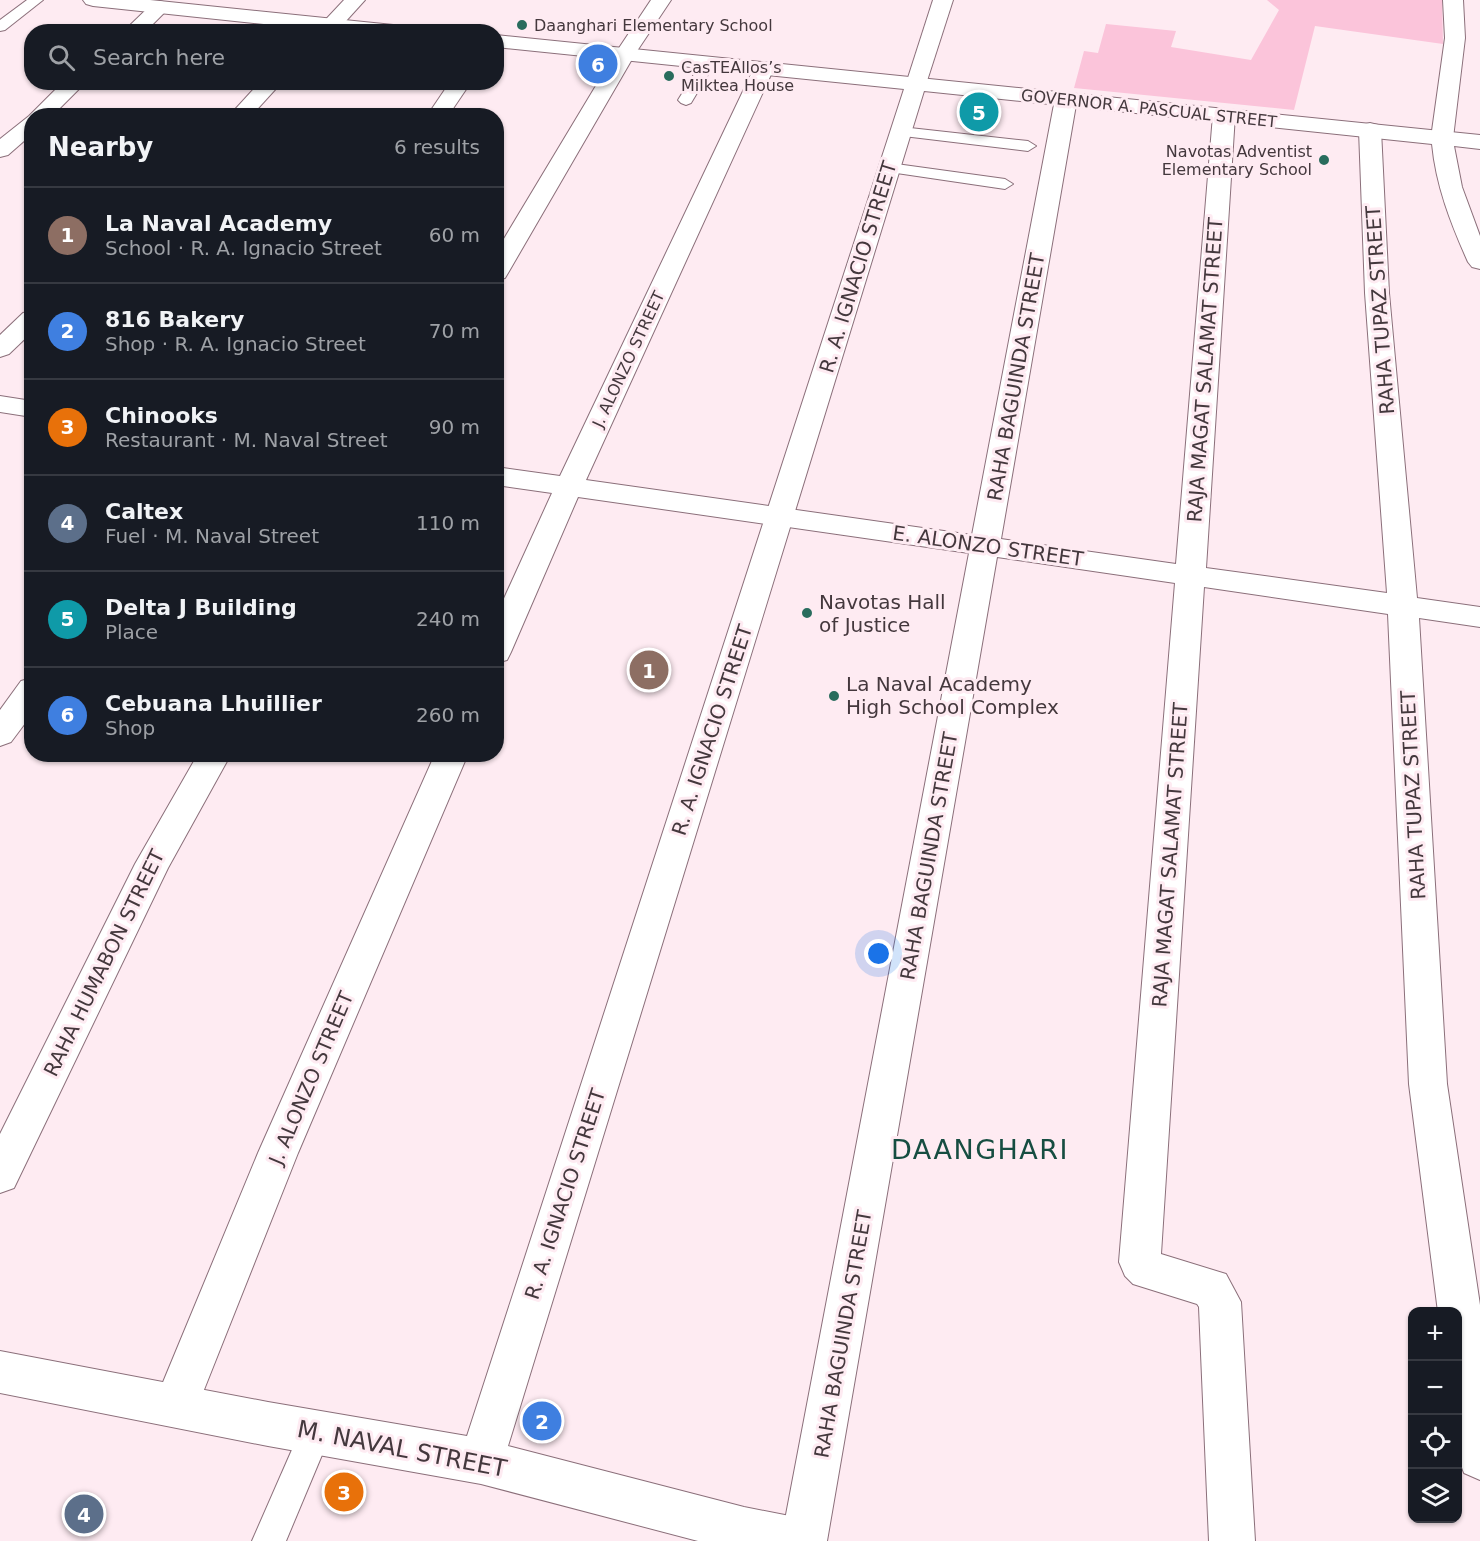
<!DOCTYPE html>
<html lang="en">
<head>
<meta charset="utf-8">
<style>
	body { margin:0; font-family:"DejaVu Sans",sans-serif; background:#242831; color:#f1f3f6 }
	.controls { position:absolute; right:18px; bottom:18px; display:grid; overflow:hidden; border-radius:12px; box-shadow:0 2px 4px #0004 }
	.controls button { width:54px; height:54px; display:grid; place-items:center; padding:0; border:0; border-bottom:2px solid #363941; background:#171b24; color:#f1f3f6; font:30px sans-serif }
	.you { position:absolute; left:879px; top:954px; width:21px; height:21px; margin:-15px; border:4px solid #fff; border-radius:50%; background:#1a73e8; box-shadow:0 0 0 9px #1a73e833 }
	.badge { display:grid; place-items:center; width:39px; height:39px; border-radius:50%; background:#97b6b1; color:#fff; font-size:20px; font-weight:700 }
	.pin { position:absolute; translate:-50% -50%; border:3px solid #fff; box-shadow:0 2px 6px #0006 }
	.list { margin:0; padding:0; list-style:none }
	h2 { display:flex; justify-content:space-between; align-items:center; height:78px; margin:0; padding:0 24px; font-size:26px }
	h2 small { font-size:20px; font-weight:400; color:#9ea1a6 }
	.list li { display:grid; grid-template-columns:39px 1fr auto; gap:18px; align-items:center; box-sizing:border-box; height:96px; padding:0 24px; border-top:2px solid #363941 }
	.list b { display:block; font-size:22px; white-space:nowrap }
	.list p { margin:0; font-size:20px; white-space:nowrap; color:#9ea1a6 }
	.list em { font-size:20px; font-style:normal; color:#9ea1a6 }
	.icon { flex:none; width:33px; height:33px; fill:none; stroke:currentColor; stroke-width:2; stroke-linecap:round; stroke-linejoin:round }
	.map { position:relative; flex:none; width:1480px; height:1541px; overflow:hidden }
	.search { position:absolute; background:#171b24; box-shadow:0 2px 4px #0004; left:24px; top:24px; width:480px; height:66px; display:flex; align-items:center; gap:15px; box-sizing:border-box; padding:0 21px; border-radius:24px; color:#9ea1a6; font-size:22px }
	.panel { position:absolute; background:#171b24; box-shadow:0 2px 4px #0004; left:24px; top:108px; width:480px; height:654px; border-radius:24px }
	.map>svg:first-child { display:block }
	.green { fill:#fbc4da }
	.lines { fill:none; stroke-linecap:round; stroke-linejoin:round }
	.lane-casing { stroke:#8b6f7a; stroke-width:2 }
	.street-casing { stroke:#8b6f7a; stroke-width:2 }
	.secondary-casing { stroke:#8b6f7a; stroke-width:2 }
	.lane { fill:#fff; fill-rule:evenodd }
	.street { fill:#fff; fill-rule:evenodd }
	.secondary { fill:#fff; fill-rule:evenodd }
	.poi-dot { fill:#296c5d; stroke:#feebf2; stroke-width:2 }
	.labels { text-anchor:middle; stroke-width:6; stroke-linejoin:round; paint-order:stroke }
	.far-poi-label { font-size:16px; fill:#44383d; stroke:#feebf2; text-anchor:start }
	.far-street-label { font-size:16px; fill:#44383d; stroke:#feebf2 }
	.street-label { font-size:20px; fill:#44383d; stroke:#feebf2 }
	.poi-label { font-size:20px; fill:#44383d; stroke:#feebf2; text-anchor:start }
	.near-street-label { font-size:24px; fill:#44383d; stroke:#feebf2 }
	.near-quarter-label { font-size:27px; letter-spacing:1.5px; fill:#164d41; stroke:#feebf2 }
</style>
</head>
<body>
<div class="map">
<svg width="1480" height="1541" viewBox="0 0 1480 1541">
	<rect width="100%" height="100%" fill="#feebf2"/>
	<polygon class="green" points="1267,0 1442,0 1443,44 1315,26 1294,110 1074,88 1084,51 1098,53 1106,24 1176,31 1171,47 1251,60 1279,10"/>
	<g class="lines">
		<g class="lane-casing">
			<g id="lane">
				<polygon points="27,0 43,0 5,30 0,31 0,20"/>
				<polygon points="708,59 715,63 691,103 686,105 681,103 678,100 703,60"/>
				<polygon points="901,127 1028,141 1036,146 1028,151 895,135 893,132"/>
				<polygon points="889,163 1005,179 1013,184 1005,189 883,171 881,168 883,165"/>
				<polygon points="316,1415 327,1420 332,1431 286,1541 252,1541 305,1420"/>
			</g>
		</g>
		<g class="street-casing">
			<g id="street">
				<polygon points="344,0 365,0 336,32 314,32"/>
				<polygon points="651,0 671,0 635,54 508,273 505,278 496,280 496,252 615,54"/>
				<polygon points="933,0 953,0 926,84 923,88 916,90 909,88 906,84"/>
				<polygon points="1443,0 1463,0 1465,38 1453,138 1450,143 1442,145 1434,143 1431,138 1445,38"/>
				<polygon points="160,1 167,3 170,7 145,32 123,32 153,3"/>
				<polygon points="764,62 771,64 774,68 586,480 972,535 1055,99 1059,95 1066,93 1073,95 1077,99 1001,539 1176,564 1213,115 1216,110 1224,109 1232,110 1235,115 1206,568 1387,593 1365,293 1359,130 1362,125 1370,123 1378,125 1381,130 1389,293 1417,598 1480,607 1480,627 1419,618 1447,1084 1480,1305 1480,1480 1464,1473 1458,1457 1458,1312 1438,1312 1409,1084 1388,614 1204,587 1161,1254 1226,1274 1241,1302 1255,1541 1209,1541 1199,1307 1197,1304 1133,1284 1125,1276 1119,1262 1175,583 997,557 827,1541 781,1541 969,553 578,497 511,652 507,660 496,663 496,616 552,493 496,485 496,467 560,476 754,68 757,64"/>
				<polygon points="63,82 86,82 52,116 32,116 32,134 8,155 0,157 0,139 29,116"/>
				<polygon points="260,82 282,82 251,116 229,116"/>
				<polygon points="450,82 471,82 448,116 427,116"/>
				<polygon points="32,311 32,332 9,354 0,357 0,335 23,313"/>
				<polygon points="0,396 32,401 32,417 0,412"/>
				<polygon points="32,678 32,714 11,742 0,746 0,710 21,681"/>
				<polygon points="198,754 231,754 168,868 14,1188 0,1193 0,1134 135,864"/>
				<polygon points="435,754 468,754 298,1153 192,1420 176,1426 160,1420 154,1404 258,1153"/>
			</g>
		</g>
		<g class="secondary-casing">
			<g id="secondary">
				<polygon points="83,0 150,0 403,26 410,28 413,32 340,32 93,6 86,4"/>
				<path d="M496,35L1480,135V149L1454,146L1462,187L1480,236V269L1472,267L1468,262C1451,224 1436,186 1432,144L924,91L508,1446L744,1507L800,1518L816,1525L823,1541H698L481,1484L268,1446L0,1393V1351L268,1402L467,1436L904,89L496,47Z"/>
			</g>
		</g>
		<use href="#lane" class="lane"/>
		<use href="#street" class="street"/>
		<use href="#secondary" class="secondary"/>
	</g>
	<g class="poi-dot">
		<circle cx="522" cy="25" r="6"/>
		<circle cx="669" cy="76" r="6"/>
		<circle cx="1324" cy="160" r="6"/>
		<circle cx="807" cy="613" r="6"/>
		<circle cx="834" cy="696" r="6"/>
	</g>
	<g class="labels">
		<g class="far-poi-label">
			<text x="534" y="31">Daanghari Elementary School</text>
			<text x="681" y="73">CasTEAllos’s<tspan x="681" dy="18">Milktea House</tspan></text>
			<text x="1312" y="157" text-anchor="end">Navotas Adventist<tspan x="1312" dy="18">Elementary School</tspan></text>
		</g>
		<g class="far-street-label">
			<text transform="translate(1149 108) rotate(6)" y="6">GOVERNOR A. PASCUAL STREET</text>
			<text transform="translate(628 359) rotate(-65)" y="6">J. ALONZO STREET</text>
		</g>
		<g class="street-label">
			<text transform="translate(858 267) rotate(-73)" y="7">R. A. IGNACIO STREET</text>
			<text transform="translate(1380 310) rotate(-94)" y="7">RAHA TUPAZ STREET</text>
			<text transform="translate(1205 370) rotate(-86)" y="7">RAJA MAGAT SALAMAT STREET</text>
			<text transform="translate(1016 377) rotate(-80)" y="7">RAHA BAGUINDA STREET</text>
			<text transform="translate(988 546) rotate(8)" y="7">E. ALONZO STREET</text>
			<text transform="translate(712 730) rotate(-72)" y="7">R. A. IGNACIO STREET</text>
			<text transform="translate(1413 795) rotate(-93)" y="7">RAHA TUPAZ STREET</text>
			<text transform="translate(1170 855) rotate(-86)" y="7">RAJA MAGAT SALAMAT STREET</text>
			<text transform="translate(929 856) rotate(-80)" y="7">RAHA BAGUINDA STREET</text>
			<text transform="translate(104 963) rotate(-64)" y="7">RAHA HUMABON STREET</text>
			<text transform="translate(311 1078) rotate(-67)" y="7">J. ALONZO STREET</text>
			<text transform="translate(565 1194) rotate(-72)" y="7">R. A. IGNACIO STREET</text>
			<text transform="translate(843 1334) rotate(-80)" y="7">RAHA BAGUINDA STREET</text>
		</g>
		<g class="poi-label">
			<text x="819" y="609">Navotas Hall<tspan x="819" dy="23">of Justice</tspan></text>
			<text x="846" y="691">La Naval Academy<tspan x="846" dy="23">High School Complex</tspan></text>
		</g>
		<g class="near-street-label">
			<text transform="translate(402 1449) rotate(11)" y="8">M. NAVAL STREET</text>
		</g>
		<g class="near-quarter-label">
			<text x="980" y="1159">DAANGHARI</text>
		</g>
	</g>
</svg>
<div class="controls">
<button>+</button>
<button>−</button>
<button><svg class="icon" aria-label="locate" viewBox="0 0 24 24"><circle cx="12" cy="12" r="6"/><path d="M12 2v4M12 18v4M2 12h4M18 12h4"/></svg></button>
<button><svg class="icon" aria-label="layers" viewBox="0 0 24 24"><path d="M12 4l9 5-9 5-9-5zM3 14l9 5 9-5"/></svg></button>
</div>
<div class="you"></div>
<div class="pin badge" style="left:649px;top:670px;background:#8d6e63">1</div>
<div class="pin badge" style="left:542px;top:1421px;background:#3f7fe0">2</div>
<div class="pin badge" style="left:344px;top:1492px;background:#e8710a">3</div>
<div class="pin badge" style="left:84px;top:1514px;background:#5c6f8a">4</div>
<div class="pin badge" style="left:979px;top:112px;background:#0f9aa8">5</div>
<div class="pin badge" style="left:598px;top:64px;background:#3f7fe0">6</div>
<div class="search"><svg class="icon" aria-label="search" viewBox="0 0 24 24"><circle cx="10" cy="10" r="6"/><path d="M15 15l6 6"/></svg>Search here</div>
<section class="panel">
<h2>Nearby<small>6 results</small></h2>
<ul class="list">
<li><span class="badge" style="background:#8d6e63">1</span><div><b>La Naval Academy</b><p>School · R. A. Ignacio Street</p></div><em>60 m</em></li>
<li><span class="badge" style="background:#3f7fe0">2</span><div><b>816 Bakery</b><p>Shop · R. A. Ignacio Street</p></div><em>70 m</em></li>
<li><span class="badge" style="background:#e8710a">3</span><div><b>Chinooks</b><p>Restaurant · M. Naval Street</p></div><em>90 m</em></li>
<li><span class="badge" style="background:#5c6f8a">4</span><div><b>Caltex</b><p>Fuel · M. Naval Street</p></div><em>110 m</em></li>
<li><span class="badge" style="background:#0f9aa8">5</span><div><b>Delta J Building</b><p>Place</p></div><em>240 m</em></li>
<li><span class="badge" style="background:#3f7fe0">6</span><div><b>Cebuana Lhuillier</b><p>Shop</p></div><em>260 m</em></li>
</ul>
</section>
</div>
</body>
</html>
